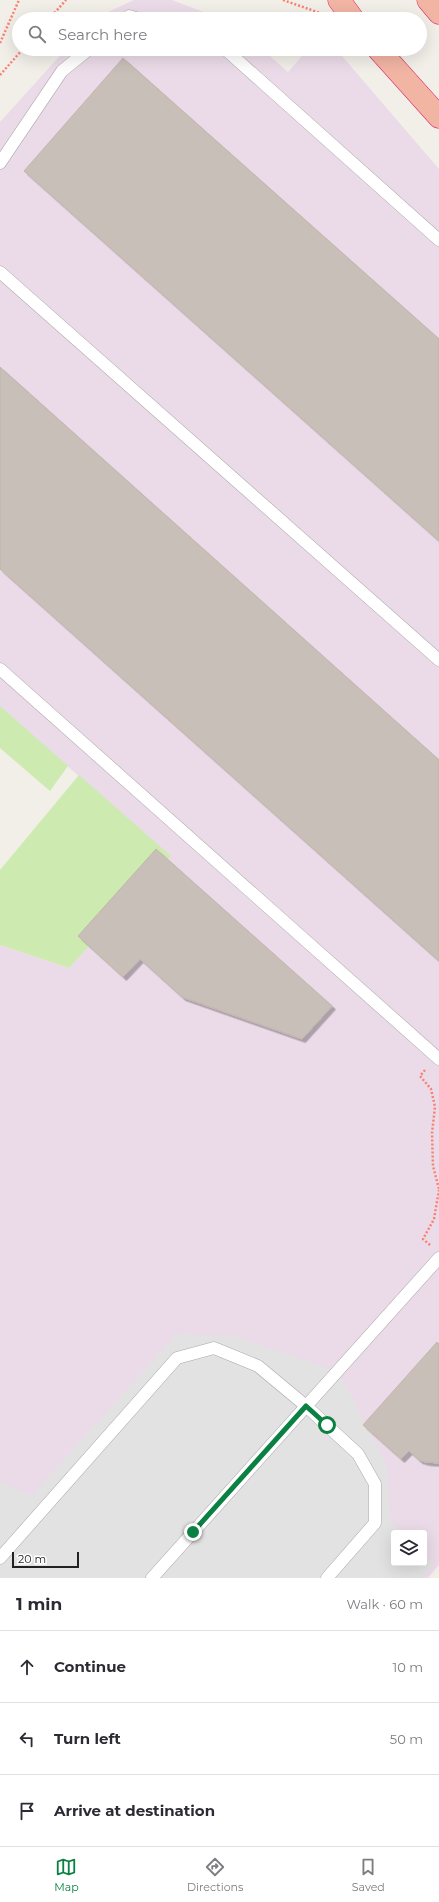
<!DOCTYPE html>
<html lang="en">
<head>
<meta charset="utf-8">
<style>
	body { margin:0; font-family:Montserrat,sans-serif; background:#f7f7f7; color:#2b2b33 }
	.controls { position:absolute; right:12px; bottom:12px; display:grid; overflow:hidden; border-radius:4px; box-shadow:0 4px 16px #0002 }
	.controls button { width:36px; height:36px; display:grid; place-items:center; padding:0; border:0; border-bottom:1px solid #e1e1e2; background:#fff; color:#2b2b33; font:20px sans-serif }
	.scale { position:absolute; left:12px; bottom:10px; width:67px; box-sizing:border-box; padding-left:4px; border:2px solid #222; border-top:0; font-size:11px; line-height:14px; white-space:nowrap; color:#222; -webkit-text-stroke:3px #fff; paint-order:stroke }
	.stop { position:absolute; width:12px; height:12px; margin:-9px; border:3px solid #0b8043; border-radius:50%; background:#fff }
	.stop.end { background:#0b8043; border-color:#fff; box-shadow:0 1px 4px #0008 }
	.list { margin:0; padding:0; list-style:none }
	h2 { display:flex; justify-content:space-between; align-items:center; height:52px; margin:0; padding:0 16px; font-size:17px }
	h2 small { font-size:13px; font-weight:400; color:#7c7c81 }
	.list li { display:grid; grid-template-columns:26px 1fr auto; gap:12px; align-items:center; box-sizing:border-box; height:72px; padding:0 16px; border-top:1px solid #e1e1e2 }
	.list b { display:block; font-size:15px; white-space:nowrap }
	.list em { font-size:13px; font-style:normal; color:#7c7c81 }
	.icon { flex:none; width:22px; height:22px; fill:none; stroke:currentColor; stroke-width:2; stroke-linecap:round; stroke-linejoin:round }
	.map { position:relative; flex:none; width:439px; height:1578px; overflow:hidden }
	.search { position:absolute; background:#fff; box-shadow:0 4px 16px #0002; left:12px; right:12px; top:12px; height:44px; display:flex; align-items:center; gap:10px; box-sizing:border-box; padding:0 14px; border-radius:22px; color:#7c7c81; font-size:15px }
	.sheet { height:268px; background:#fff }
	nav { display:flex; justify-content:space-around; align-items:center; box-sizing:border-box; height:56px; border-top:1px solid #e1e1e2; background:#fff; font-size:11px; color:#7c7c81 }
	nav a { display:grid; justify-items:center; gap:2px }
	nav .on { color:#0b8043 }
	.map>svg:first-child { display:block }
	.industrial { fill:#ebdbe8; fill-rule:evenodd }
	.grass { fill:#cdebb0 }
	.parking { fill:#e2e2e2 }
	.building { fill:#c7bfb8; stroke:#c4b6ab; filter:url(#shadow) }
	.lines { fill:none; stroke-linecap:round; stroke-linejoin:round }
	.service-casing { stroke:#a9a9a9; stroke-width:13 }
	.trunk-casing { stroke:#dc2a67; stroke-width:23 }
	.path { stroke:#fa8072; stroke-width:2.5; stroke-dasharray:2 2; stroke-linecap:butt }
	.service { stroke:#fff; stroke-width:12 }
	.trunk { stroke:#f2b4a3; stroke-width:22 }
	.route { stroke:#0b8043; stroke-width:5 }
</style>
</head>
<body>
<div class="map">
<svg width="439" height="1578" viewBox="0 0 439 1578">
	<defs>
		<filter id="shadow"><feDropShadow dx="3.5" dy="3.5" stdDeviation="0" flood-color="#0004"/></filter>
	</defs>
	<rect width="100%" height="100%" fill="#f2efe9"/>
	<g class="industrial">
		<polygon points="134,0 172,0 222,19 93,19"/>
		<path d="M66,49H262L288,72L308,49H336L439,169V1565L428,1578H0V945L69,968L170,856L0,707V122ZM394,1533H424V1563H394Z"/>
	</g>
	<g class="grass">
		<polygon points="0,706 68,766 50,791 0,748"/>
		<polygon points="79,775 171,856 69,968 0,945 0,870"/>
	</g>
	<polygon class="parking" points="177,1334 233,1336 338,1371 386,1464 391,1521 403,1533 394,1533 394,1563 424,1563 424,1555 433,1565 422,1578 0,1578 0,1481 31,1496"/>
	<g class="building">
		<polygon points="123,58 439,339 439,541 24,171"/>
		<polygon points="0,367 439,760 439,961 0,569"/>
		<polygon points="156,849 332,1006 302,1039 182,997 140,959 123,977 78,936"/>
		<polygon points="437,1342 439,1344 439,1463 426,1462 419,1460 409,1451 401,1459 363,1425"/>
	</g>
	<g class="lines">
		<g class="service-casing">
			<g id="service">
				<polyline points="126,19 129,16 139,19"/>
				<polyline points="225,49 439,240"/>
				<polyline points="0,163 62,71 89,49"/>
				<polyline points="0,272 439,660"/>
				<polyline points="0,669 439,1059"/>
				<polyline points="0,1558 177,1358 214,1348 258,1366 306,1406 358,1454 375,1484 375,1523 327,1578"/>
				<polyline points="152,1578 439,1258"/>
			</g>
		</g>
		<g class="trunk-casing">
			<g id="trunk">
				<polyline points="339,0 353,19"/>
				<polyline points="428,0 439,13"/>
				<polyline points="378,49 439,117"/>
			</g>
		</g>
		<g class="path">
			<polyline points="283,0 320,13"/>
			<polyline points="49,19 66,0"/>
			<polyline points="0,43 19,0"/>
			<polyline points="0,75 23,49"/>
			<polyline points="425,1070 420,1076 431,1089 435,1107 432,1133 433,1166 439,1189"/>
			<polyline points="430,1245 423,1239 434,1219 439,1190"/>
		</g>
		<use href="#service" class="service"/>
		<use href="#trunk" class="trunk"/>
	</g>
	<g class="lines">
		<polyline class="route" points="193,1532 306,1406 327,1425"/>
	</g>
</svg>
<div class="controls">
<button><svg class="icon" aria-label="layers" viewBox="0 0 24 24"><path d="M12 4l9 5-9 5-9-5zM3 14l9 5 9-5"/></svg></button>
</div>
<div class="scale">20 m</div>
<div class="stop" style="left:327px;top:1425px"></div>
<div class="stop end" style="left:193px;top:1532px"></div>
<div class="search"><svg class="icon" aria-label="search" viewBox="0 0 24 24"><circle cx="10" cy="10" r="6"/><path d="M15 15l6 6"/></svg>Search here</div>
</div>
<section class="sheet">
<h2>1 min<small>Walk · 60 m</small></h2>
<ul class="list">
<li><svg class="icon" aria-label="ahead" viewBox="0 0 24 24"><path d="M12 20V5M6 11l6-6 6 6"/></svg><div><b>Continue</b></div><em>10 m</em></li>
<li><svg class="icon" aria-label="left" viewBox="0 0 24 24"><path d="M17 20v-9H6M10 6l-5 5 5 5"/></svg><div><b>Turn left</b></div><em>50 m</em></li>
<li><svg class="icon" aria-label="arrive" viewBox="0 0 24 24"><path d="M6 21V4h12l-3 4 3 4H6"/></svg><div><b>Arrive at destination</b></div></li>
</ul>
</section>
<nav>
<a class="on"><svg class="icon" aria-label="map" viewBox="0 0 24 24"><path d="M3 6l6-2 6 2 6-2v14l-6 2-6-2-6 2zM9 4v14M15 6v14"/></svg>Map</a>
<a><svg class="icon" aria-label="directions" viewBox="0 0 24 24"><path d="M12 3l9 9-9 9-9-9zM9 14v-3h6M13 9l2 2-2 2"/></svg>Directions</a>
<a><svg class="icon" aria-label="saved" viewBox="0 0 24 24"><path d="M7 4h10v16l-5-4-5 4z"/></svg>Saved</a>
</nav>
</body>
</html>
